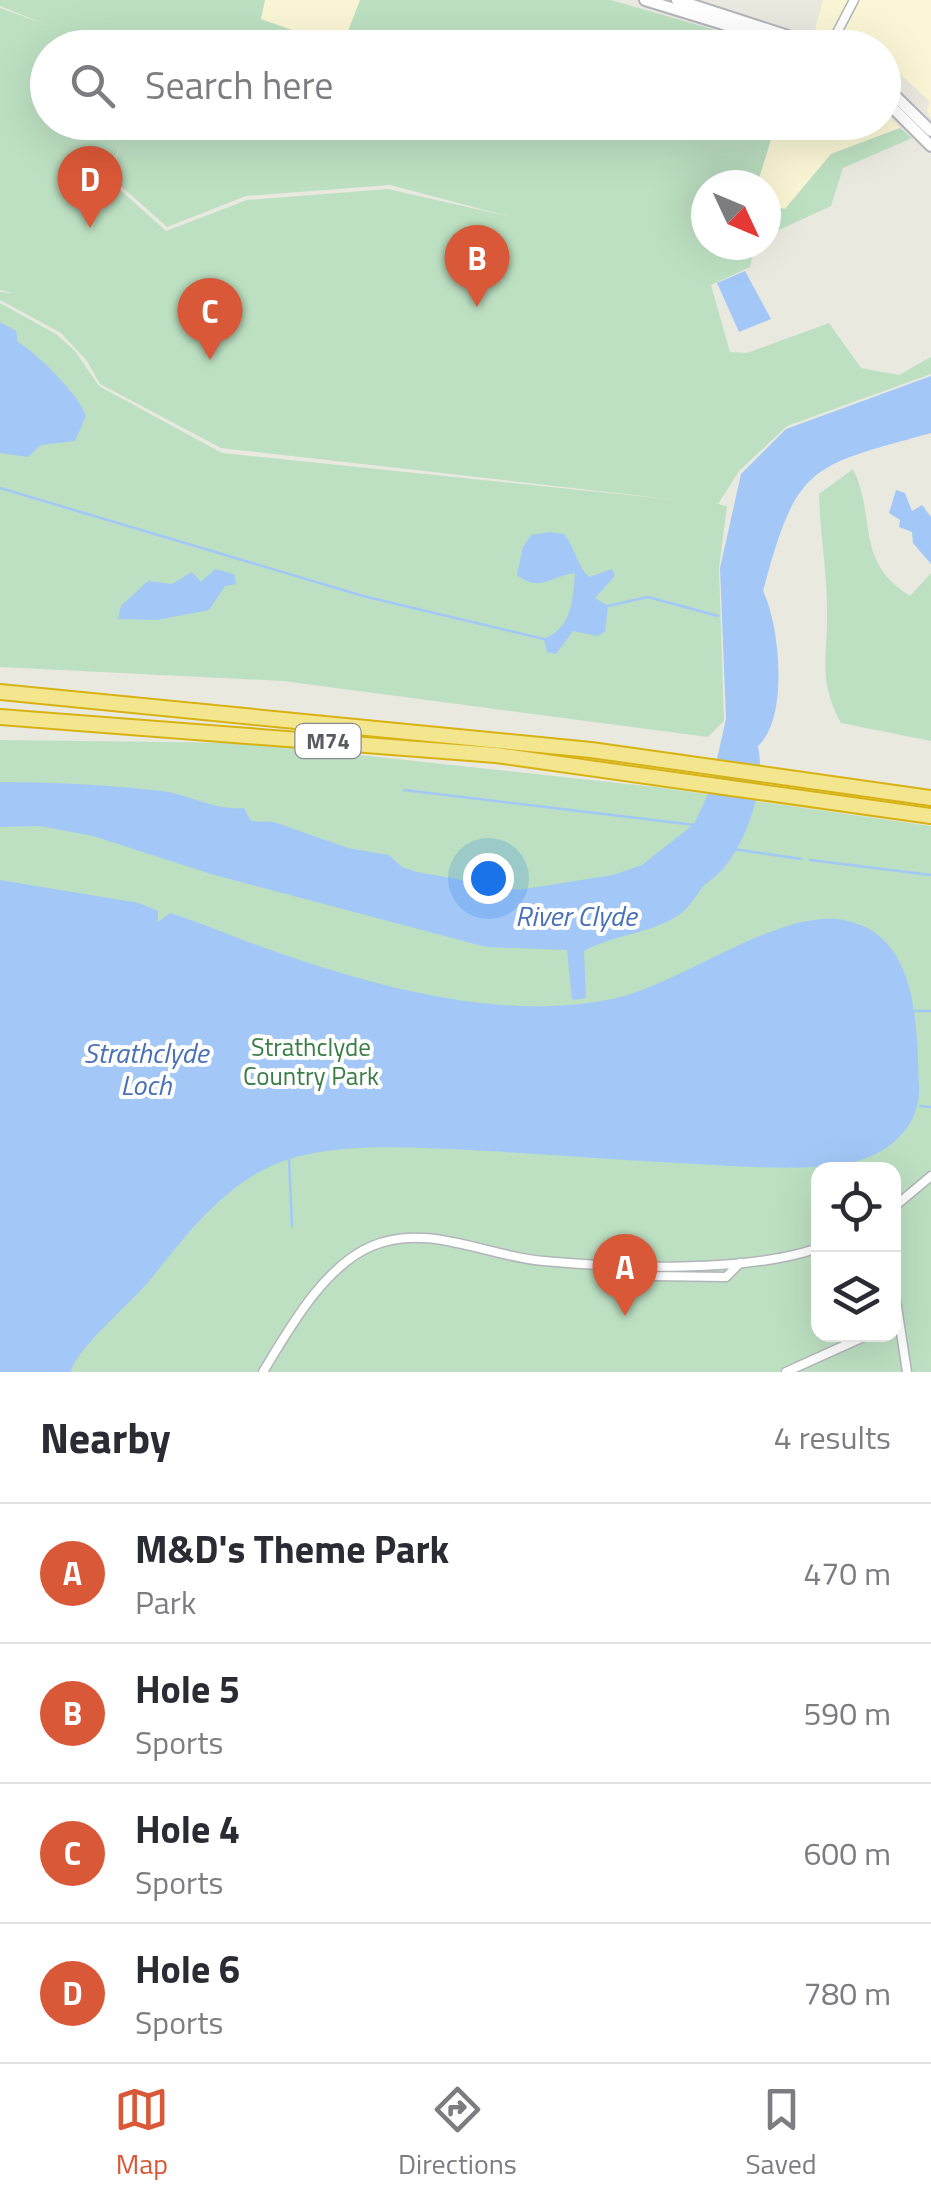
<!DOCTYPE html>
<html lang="en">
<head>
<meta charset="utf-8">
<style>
	body { margin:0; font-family:"Titillium Web",sans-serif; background:#f7f7f7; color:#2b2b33 }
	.controls { position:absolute; right:30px; bottom:30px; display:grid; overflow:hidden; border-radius:20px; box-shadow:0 10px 40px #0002 }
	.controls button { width:90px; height:90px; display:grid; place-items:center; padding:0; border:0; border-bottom:2px solid #e1e1e2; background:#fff; color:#2b2b33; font:50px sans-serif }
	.compass { position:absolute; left:691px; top:170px; width:90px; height:90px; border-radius:50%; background:#fff; box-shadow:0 10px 40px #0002; rotate:134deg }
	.you { position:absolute; left:488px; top:878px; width:35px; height:35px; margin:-25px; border:8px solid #fff; border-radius:50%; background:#1a73e8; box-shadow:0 0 0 15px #1a73e833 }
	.badge { display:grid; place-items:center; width:65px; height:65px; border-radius:50%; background:#d95837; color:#fff; font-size:32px; font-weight:700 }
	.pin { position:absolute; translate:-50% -82px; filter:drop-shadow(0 2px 5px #0008) }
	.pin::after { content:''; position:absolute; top:52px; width:35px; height:30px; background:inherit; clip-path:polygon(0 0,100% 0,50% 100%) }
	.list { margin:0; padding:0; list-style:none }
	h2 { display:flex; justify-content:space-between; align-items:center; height:130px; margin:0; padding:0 40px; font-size:42px }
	h2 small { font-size:32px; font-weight:400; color:#7c7c81 }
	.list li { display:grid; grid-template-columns:65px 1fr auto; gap:30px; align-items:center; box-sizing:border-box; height:140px; padding:0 40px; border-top:2px solid #e1e1e2 }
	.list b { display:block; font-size:38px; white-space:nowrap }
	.list p { margin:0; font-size:32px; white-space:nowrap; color:#7c7c81 }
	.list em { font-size:32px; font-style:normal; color:#7c7c81 }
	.icon { flex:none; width:55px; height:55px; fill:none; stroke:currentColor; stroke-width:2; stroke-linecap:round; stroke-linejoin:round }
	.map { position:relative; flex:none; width:931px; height:1372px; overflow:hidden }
	.search { position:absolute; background:#fff; box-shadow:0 10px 40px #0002; left:30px; right:30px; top:30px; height:110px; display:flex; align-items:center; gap:25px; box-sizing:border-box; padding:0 35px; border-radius:55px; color:#7c7c81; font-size:38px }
	.sheet { height:690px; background:#fff }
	nav { display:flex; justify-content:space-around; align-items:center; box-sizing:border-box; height:140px; border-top:2px solid #e1e1e2; background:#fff; font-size:28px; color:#7c7c81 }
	nav a { display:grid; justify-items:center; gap:5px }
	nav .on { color:#d95837 }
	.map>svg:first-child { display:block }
	.commercial { fill:#faf6d5 }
	.green { fill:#bde0c2; fill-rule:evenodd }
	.water { fill:#a3c8f7 }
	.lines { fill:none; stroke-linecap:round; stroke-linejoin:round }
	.stream { stroke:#a3c8f7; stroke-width:2.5 }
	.minor-casing { stroke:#b2b5b9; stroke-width:11 }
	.secondary-casing { stroke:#b3b5bb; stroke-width:14 }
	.motorway-casing { stroke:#d7b213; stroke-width:18 }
	.minor { stroke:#fff; stroke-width:8 }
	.secondary { stroke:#fff; stroke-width:10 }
	.motorway { stroke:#f3e68e; stroke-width:14 }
	.labels { text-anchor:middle; stroke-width:8; stroke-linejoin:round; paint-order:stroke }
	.shield { fill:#fff; stroke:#8a8c8f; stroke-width:2.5 }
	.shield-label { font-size:22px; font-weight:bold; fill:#585b5f }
	.park-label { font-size:25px; fill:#3a7d46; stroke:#fff }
	.water-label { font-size:28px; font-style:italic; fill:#4971b7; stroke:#fff }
</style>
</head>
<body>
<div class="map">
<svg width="931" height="1372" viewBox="0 0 931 1372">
	<rect width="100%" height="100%" fill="#eae9e0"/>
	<g class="commercial">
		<polygon points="265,0 360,0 342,47 260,19"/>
		<polygon points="823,0 931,0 931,118 927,110 930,102 884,59 884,48 858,46 815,29"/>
		<polygon points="884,110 900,128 831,154 785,209 766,205 766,185 757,185 776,123 884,122"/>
	</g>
	<g class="green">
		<path d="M0,0H265L261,19L339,47L48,48V122L776,123L757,185H706V245H755L750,267L711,285L730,352L747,353L829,323L861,368L899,375L931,357V374L787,426L739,471L718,504L727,506L719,568L724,721L708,737L283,681L0,667V303L56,334L75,351L99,386L222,453L687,501L221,448L100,384L87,361L61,333L0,300V292L13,293L0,290V8L47,25L0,6ZM121,143L111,177L167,227L246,196L390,185L507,216L388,189L247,200L166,231L108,179Z"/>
		<polygon points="360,0 611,0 774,47 342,47"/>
		<polygon points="900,128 912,138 843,168 831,206 766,236 766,205 785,209 831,154"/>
		<path d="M853,469C877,518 854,561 910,596L931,573V741L841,723C817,678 828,657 827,610C827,572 820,533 819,494Z"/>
		<path d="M0,740L249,743L664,788L931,826V1372H0ZM818,1170H894V1334H818Z"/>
	</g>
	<g class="water">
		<polygon points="745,271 771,319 739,332 717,283"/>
		<path d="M0,322L16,331L18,342C38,354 79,395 86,416L75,441L41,445L28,457L0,453Z"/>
		<path d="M931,376V433C809,467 797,464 763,591C780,626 789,718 758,746C766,785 748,840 722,870C715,878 704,883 699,892C690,904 687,911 672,919C645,934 611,936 584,951L586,998L572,1000L567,950L486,947L211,874L93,836L40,826L0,827V782C54,782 109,785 162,791C191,795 215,811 244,808L251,821L274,822L348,848L389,855L402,867L417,872L518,890L613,875L642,865L694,824L710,790L726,719L720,568L741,474L786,429Z"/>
		<polygon points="896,490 905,493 912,511 922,505 931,517 931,564 913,543 912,532 899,527 900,520 889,513"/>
		<path d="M549,532L564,534C576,549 576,564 589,577L612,569L615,576L595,598L608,606L605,632L597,636L573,631L556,654L547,652L544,639C573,626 572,602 575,573C551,576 540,593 517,575L523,547L531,535Z"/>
		<polygon points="215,569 234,574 236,584 225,586 209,610 157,620 118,619 121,606 148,581 172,584 192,572 201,582"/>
		<path d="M0,880L139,903L158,911V922L170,913C203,923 235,938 268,949C373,986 500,1022 612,999C681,985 778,908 844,920C921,935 916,1029 919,1087C921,1127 887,1156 849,1163C800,1171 747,1167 697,1164C615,1160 533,1153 451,1149C400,1147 349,1144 300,1156C232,1173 192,1228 150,1280C132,1302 75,1350 71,1372H0Z"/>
	</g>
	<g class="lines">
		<g class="stream">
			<polyline points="0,488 363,596 544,639"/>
			<polyline points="608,606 648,597 718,616"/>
			<polyline points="404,790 695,825"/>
			<polyline points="733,849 801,859"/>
			<polyline points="810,860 931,875"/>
			<polyline points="915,1011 931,1011"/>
			<polyline points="920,1106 931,1107"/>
			<polyline points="289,1160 292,1226"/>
		</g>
		<g class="minor-casing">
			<g id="minor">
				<polyline points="829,48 854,0"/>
				<polyline points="894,1207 931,1176"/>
				<polyline points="642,1263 652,1276 726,1277 740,1263"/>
				<polyline points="894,1287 907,1372"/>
				<path d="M263,1372C289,1329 324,1266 372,1246C428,1222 488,1257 544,1261C620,1268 748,1273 818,1248"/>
				<polyline points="786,1372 870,1334"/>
			</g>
		</g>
		<g class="secondary-casing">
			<g id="secondary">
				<polyline points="645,0 801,48"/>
				<polyline points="677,0 825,48"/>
				<polyline points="884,85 931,131"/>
				<polyline points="884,99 931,146"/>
			</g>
		</g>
		<g class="motorway-casing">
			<g id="motorway">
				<polyline points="0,692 591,750 931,798"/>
				<polyline points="0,717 496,755 931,816"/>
			</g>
		</g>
		<use href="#minor" class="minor"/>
		<use href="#secondary" class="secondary"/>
		<use href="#motorway" class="motorway"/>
	</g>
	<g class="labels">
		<rect class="shield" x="295.5" y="724" width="65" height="34" rx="8"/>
		<g class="shield-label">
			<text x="328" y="749">M74</text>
		</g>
		<g class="park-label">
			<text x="311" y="1056">Strathclyde<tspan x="311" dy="29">Country Park</tspan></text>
		</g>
		<g class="water-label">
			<text x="576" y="926">River Clyde</text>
			<text x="146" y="1063">Strathclyde<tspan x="146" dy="32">Loch</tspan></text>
		</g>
	</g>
</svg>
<div class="controls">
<button><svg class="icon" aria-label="locate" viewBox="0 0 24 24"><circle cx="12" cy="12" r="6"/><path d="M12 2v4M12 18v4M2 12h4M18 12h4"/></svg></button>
<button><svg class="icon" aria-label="layers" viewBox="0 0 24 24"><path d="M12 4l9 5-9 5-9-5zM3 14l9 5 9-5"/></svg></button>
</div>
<svg class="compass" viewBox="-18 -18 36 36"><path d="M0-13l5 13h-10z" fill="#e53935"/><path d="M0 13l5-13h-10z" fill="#7c7c81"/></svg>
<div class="you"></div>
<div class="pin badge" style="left:625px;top:1316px">A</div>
<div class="pin badge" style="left:477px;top:307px">B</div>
<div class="pin badge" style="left:210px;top:360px">C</div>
<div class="pin badge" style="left:90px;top:228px">D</div>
<div class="search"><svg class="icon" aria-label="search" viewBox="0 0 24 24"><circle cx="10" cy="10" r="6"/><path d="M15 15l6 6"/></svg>Search here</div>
</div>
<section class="sheet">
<h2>Nearby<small>4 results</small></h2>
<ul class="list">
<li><span class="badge">A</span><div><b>M&amp;D's Theme Park</b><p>Park</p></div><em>470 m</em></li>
<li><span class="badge">B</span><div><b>Hole 5</b><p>Sports</p></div><em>590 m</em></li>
<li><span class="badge">C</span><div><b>Hole 4</b><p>Sports</p></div><em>600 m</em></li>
<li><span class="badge">D</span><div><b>Hole 6</b><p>Sports</p></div><em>780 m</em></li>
</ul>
</section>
<nav>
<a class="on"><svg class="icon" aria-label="map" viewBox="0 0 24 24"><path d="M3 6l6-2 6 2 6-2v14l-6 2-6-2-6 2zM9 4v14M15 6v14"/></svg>Map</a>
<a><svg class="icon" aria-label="directions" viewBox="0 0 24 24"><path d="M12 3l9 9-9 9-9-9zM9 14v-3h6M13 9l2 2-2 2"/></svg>Directions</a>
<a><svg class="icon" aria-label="saved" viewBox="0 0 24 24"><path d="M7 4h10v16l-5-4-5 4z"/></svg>Saved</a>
</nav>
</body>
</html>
